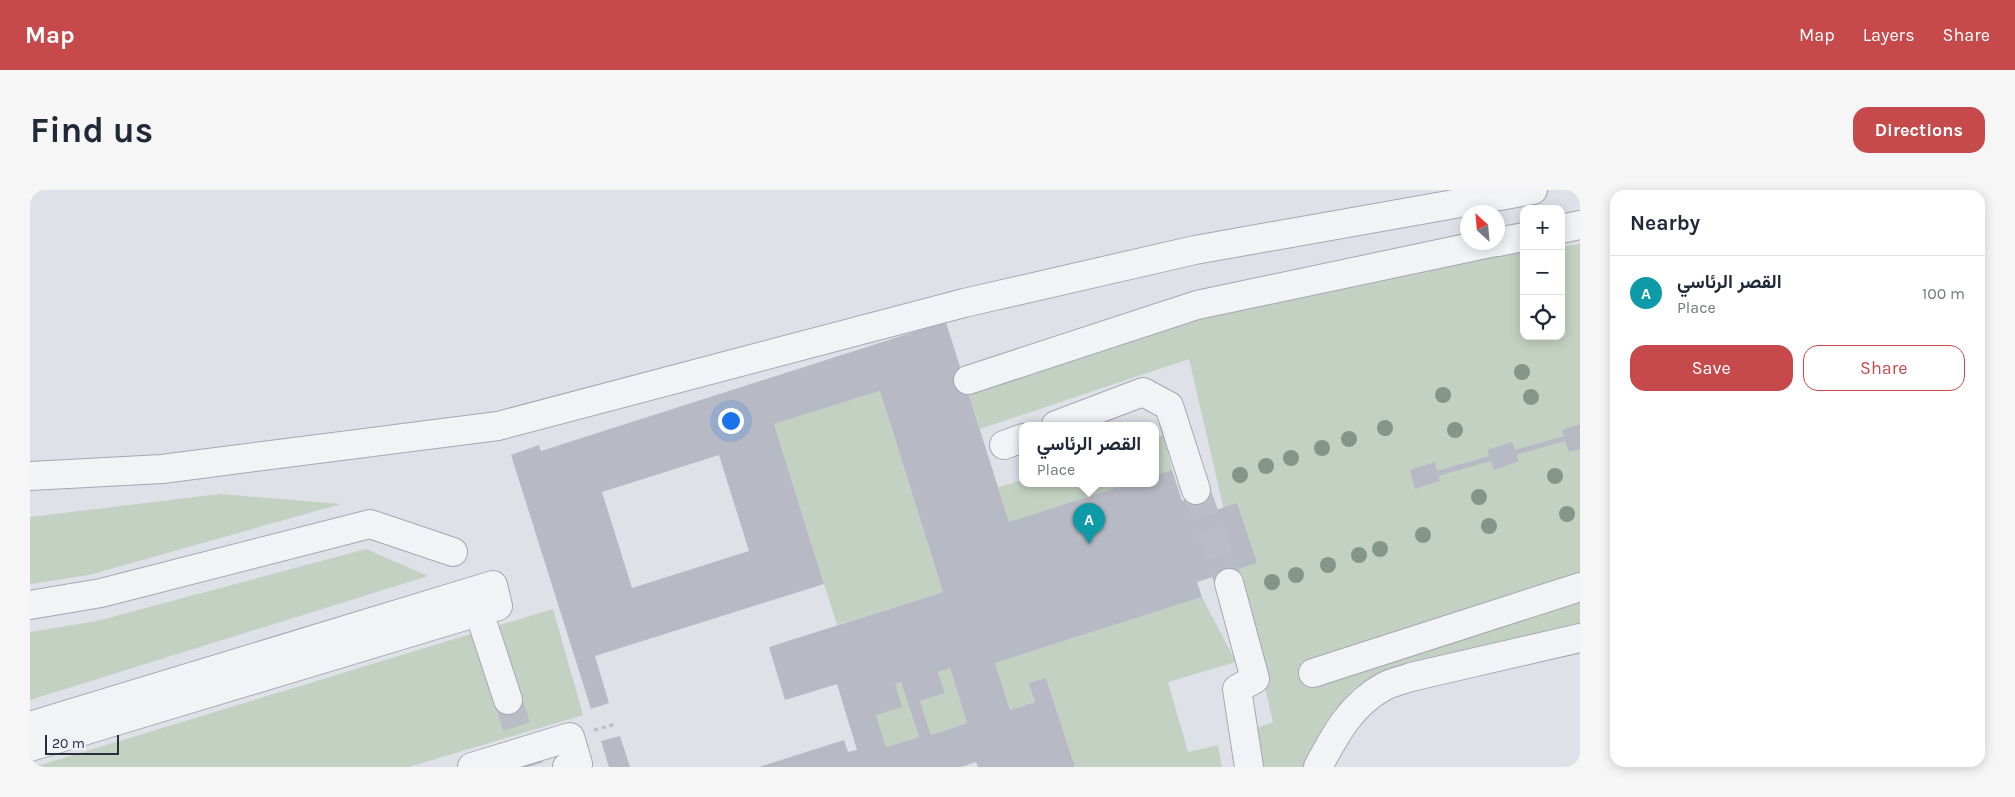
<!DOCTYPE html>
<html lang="en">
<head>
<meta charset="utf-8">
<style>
	body { margin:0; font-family:Karla,Vazirmatn,sans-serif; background:#f6f6f7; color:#1f2937 }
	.controls { position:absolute; right:15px; top:15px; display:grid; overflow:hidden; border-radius:10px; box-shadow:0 2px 12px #0003 }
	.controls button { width:45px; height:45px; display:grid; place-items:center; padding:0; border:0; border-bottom:1px solid #e0e1e3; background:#fff; color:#1f2937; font:25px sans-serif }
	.compass { position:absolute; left:1430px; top:15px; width:45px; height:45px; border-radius:50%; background:#fff; box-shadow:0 2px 12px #0003; rotate:334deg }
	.scale { position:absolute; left:15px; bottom:12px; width:74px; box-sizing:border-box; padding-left:5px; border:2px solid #292d3e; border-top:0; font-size:14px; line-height:18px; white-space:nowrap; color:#292d3e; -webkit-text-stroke:4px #eef0f5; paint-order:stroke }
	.you { position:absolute; left:700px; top:230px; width:18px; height:18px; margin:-12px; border:4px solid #fff; border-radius:50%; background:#1a73e8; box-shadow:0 0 0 8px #1a73e833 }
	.badge { display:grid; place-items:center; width:32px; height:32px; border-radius:50%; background:#c64a4b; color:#fff; font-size:16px; font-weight:700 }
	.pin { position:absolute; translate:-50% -41px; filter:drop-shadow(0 1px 2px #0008) }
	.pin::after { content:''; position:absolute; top:26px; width:18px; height:15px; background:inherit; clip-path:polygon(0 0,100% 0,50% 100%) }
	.popup { position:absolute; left:989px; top:232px; width:140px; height:65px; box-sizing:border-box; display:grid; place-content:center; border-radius:10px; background:#fff; filter:drop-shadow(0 1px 4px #0005); font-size:16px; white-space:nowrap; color:#747a83 }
	.popup b { font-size:19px; color:#1f2937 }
	.popup::after { content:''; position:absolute; left:50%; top:100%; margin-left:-10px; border:10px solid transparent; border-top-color:#fff }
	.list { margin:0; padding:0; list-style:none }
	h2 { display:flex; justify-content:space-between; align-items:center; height:65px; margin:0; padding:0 20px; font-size:21px }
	h2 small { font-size:16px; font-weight:400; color:#747a83 }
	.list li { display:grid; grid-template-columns:32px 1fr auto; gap:15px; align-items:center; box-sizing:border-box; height:75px; padding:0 20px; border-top:1px solid #e0e1e3 }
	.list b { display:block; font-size:19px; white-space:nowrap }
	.list p { margin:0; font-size:16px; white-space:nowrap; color:#747a83 }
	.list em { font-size:16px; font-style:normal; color:#747a83 }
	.actions { display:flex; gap:10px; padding:15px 20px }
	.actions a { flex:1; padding:11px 0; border:1px solid #c64a4b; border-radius:15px; text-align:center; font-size:18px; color:#c64a4b }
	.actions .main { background:#c64a4b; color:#fff }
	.icon { flex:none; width:28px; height:28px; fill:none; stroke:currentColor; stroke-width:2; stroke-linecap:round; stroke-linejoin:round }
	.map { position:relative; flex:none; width:1550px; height:577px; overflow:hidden; border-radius:15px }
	header { display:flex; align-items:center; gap:30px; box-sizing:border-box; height:70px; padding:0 25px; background:#c64a4b; color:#fff }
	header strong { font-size:24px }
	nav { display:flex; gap:28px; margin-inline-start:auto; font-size:18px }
	.intro { display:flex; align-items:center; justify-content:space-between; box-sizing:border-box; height:120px; padding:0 30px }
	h1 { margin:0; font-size:35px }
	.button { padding:12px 22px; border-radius:15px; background:#c64a4b; color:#fff; font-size:18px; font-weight:700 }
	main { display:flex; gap:30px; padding:0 30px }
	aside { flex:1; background:#fff; border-radius:15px; box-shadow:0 2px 12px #0003 }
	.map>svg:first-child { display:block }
	.green { fill:#c2d1c1 }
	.building { fill:#b7bac4; fill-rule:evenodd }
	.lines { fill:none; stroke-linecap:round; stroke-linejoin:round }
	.minor-tunnel { stroke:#bbbdc6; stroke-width:28; stroke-dasharray:28 14; stroke-linecap:butt }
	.minor-casing { stroke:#a5a7b2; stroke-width:30 }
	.path { stroke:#babcc2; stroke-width:3; stroke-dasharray:4 4; stroke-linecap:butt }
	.minor { stroke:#f2f3f6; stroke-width:28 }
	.tree { fill:#839687 }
</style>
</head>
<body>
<header>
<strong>Map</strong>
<nav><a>Map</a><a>Layers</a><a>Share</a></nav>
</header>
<div class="intro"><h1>Find us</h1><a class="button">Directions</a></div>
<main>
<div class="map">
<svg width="1550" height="577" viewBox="0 0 1550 577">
	<rect width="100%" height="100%" fill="#dfe1e8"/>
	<g class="green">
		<polygon points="1550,54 1550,436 1416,464 1355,480 1323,499 1297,530 1273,577 1230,577 1223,539 1243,532 1159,169 950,239 938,201 1164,127 1340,89 1494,62 1494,146 1531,146 1531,57"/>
		<polygon points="850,201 913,402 807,435 744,234"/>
		<polygon points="1134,245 1142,280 1125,285 1125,248"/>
		<polygon points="993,290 993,293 1101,293 979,332 968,297"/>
		<polygon points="190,304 311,314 59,385 0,394 0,327"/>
		<polygon points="336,359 398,386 0,510 0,442 67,431"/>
		<polygon points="1172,407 1206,472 1138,492 1158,562 1188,555 1192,577 1045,577 1016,488 1000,493 1005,512 980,520 965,473"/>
		<polygon points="523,419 553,525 379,577 4,577"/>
		<polygon points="920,478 937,533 901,545 890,511 915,503 908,482"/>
		<polygon points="871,492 889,547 856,557 846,525 865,494"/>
	</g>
	<g class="building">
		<path d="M914,126L979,332L1101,293H1125V285L1142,280L1152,311L1171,304L1177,323L1207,313L1227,373L1167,392L1172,407L965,473L980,520L1005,512L999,493L1016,488L1045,577H948L946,572L931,577H729L814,550L818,562L827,560L807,494L755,510L739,457L913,402L850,201L744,234L794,394L565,466L579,513L561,519L481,265L509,255L511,261L893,139L892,133ZM689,265L719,361L602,398L572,302ZM920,478L937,533L901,545L890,511L915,503L908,482ZM871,492L889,547L856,557L846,525L872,517L865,494Z"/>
		<polygon points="1550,234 1550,259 1539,262 1535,251 1486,265 1489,271 1464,280 1461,271 1408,286 1410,291 1385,299 1380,280 1405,272 1407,281 1459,266 1457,260 1482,252 1485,260 1534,246 1532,240"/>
		<polygon points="590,546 600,577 579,577 571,551"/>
	</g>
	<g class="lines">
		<g class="minor-tunnel">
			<polyline points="1166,300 1199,393"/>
			<polyline points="478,510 500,577"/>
		</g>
		<g class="minor-casing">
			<g id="minor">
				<polyline points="1531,39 1550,35"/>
				<polyline points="1468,52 1494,47"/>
				<polyline points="938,190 1167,115 1465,52"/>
				<polyline points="1026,235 1113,202 1139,216 1166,300"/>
				<polyline points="974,255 993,248"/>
				<polyline points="0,286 132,279 468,236 934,113 1165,60 1503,0"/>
				<polyline points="1199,393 1225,489 1207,499 1219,577"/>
				<polyline points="0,415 71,403 340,334 423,362"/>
				<polyline points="449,422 478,510"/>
				<polyline points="1283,483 1550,397"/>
				<polyline points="0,536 463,395 468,416 0,557"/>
				<polyline points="442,577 540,547 548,574 537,577"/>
				<path d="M1288,577C1305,545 1321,514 1355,496C1363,492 1373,490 1381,487L1550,448"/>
			</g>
		</g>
		<polyline class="path" points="564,540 586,534"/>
		<use href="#minor" class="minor"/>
	</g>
	<g class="tree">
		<circle cx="1492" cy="182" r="8"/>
		<circle cx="1413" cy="205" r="8"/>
		<circle cx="1501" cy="207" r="8"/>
		<circle cx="1355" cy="238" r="8"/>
		<circle cx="1425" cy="240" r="8"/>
		<circle cx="1319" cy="249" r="8"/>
		<circle cx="1292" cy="258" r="8"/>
		<circle cx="1261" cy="268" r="8"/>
		<circle cx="1236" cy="276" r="8"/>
		<circle cx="1210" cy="285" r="8"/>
		<circle cx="1525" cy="286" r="8"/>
		<circle cx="1449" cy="307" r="8"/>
		<circle cx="1537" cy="324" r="8"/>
		<circle cx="1459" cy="336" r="8"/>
		<circle cx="1393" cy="345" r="8"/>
		<circle cx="1350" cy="359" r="8"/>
		<circle cx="1329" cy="365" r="8"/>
		<circle cx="1298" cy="375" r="8"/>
		<circle cx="1266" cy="385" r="8"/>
		<circle cx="1242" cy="392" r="8"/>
	</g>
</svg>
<div class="controls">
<button>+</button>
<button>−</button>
<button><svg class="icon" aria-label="locate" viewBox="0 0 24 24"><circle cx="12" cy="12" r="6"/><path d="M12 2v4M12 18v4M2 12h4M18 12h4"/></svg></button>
</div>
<svg class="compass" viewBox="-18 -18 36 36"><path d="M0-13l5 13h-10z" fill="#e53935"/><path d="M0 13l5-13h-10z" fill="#747a83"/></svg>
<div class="scale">20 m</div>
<div class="you"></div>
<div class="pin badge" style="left:1059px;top:354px;background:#0f9aa8">A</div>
<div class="popup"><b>القصر الرئاسي</b>Place</div>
</div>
<aside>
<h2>Nearby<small></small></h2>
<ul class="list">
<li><span class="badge" style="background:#0f9aa8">A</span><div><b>القصر الرئاسي</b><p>Place</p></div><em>100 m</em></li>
</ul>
<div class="actions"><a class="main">Save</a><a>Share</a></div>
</aside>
</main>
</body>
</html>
